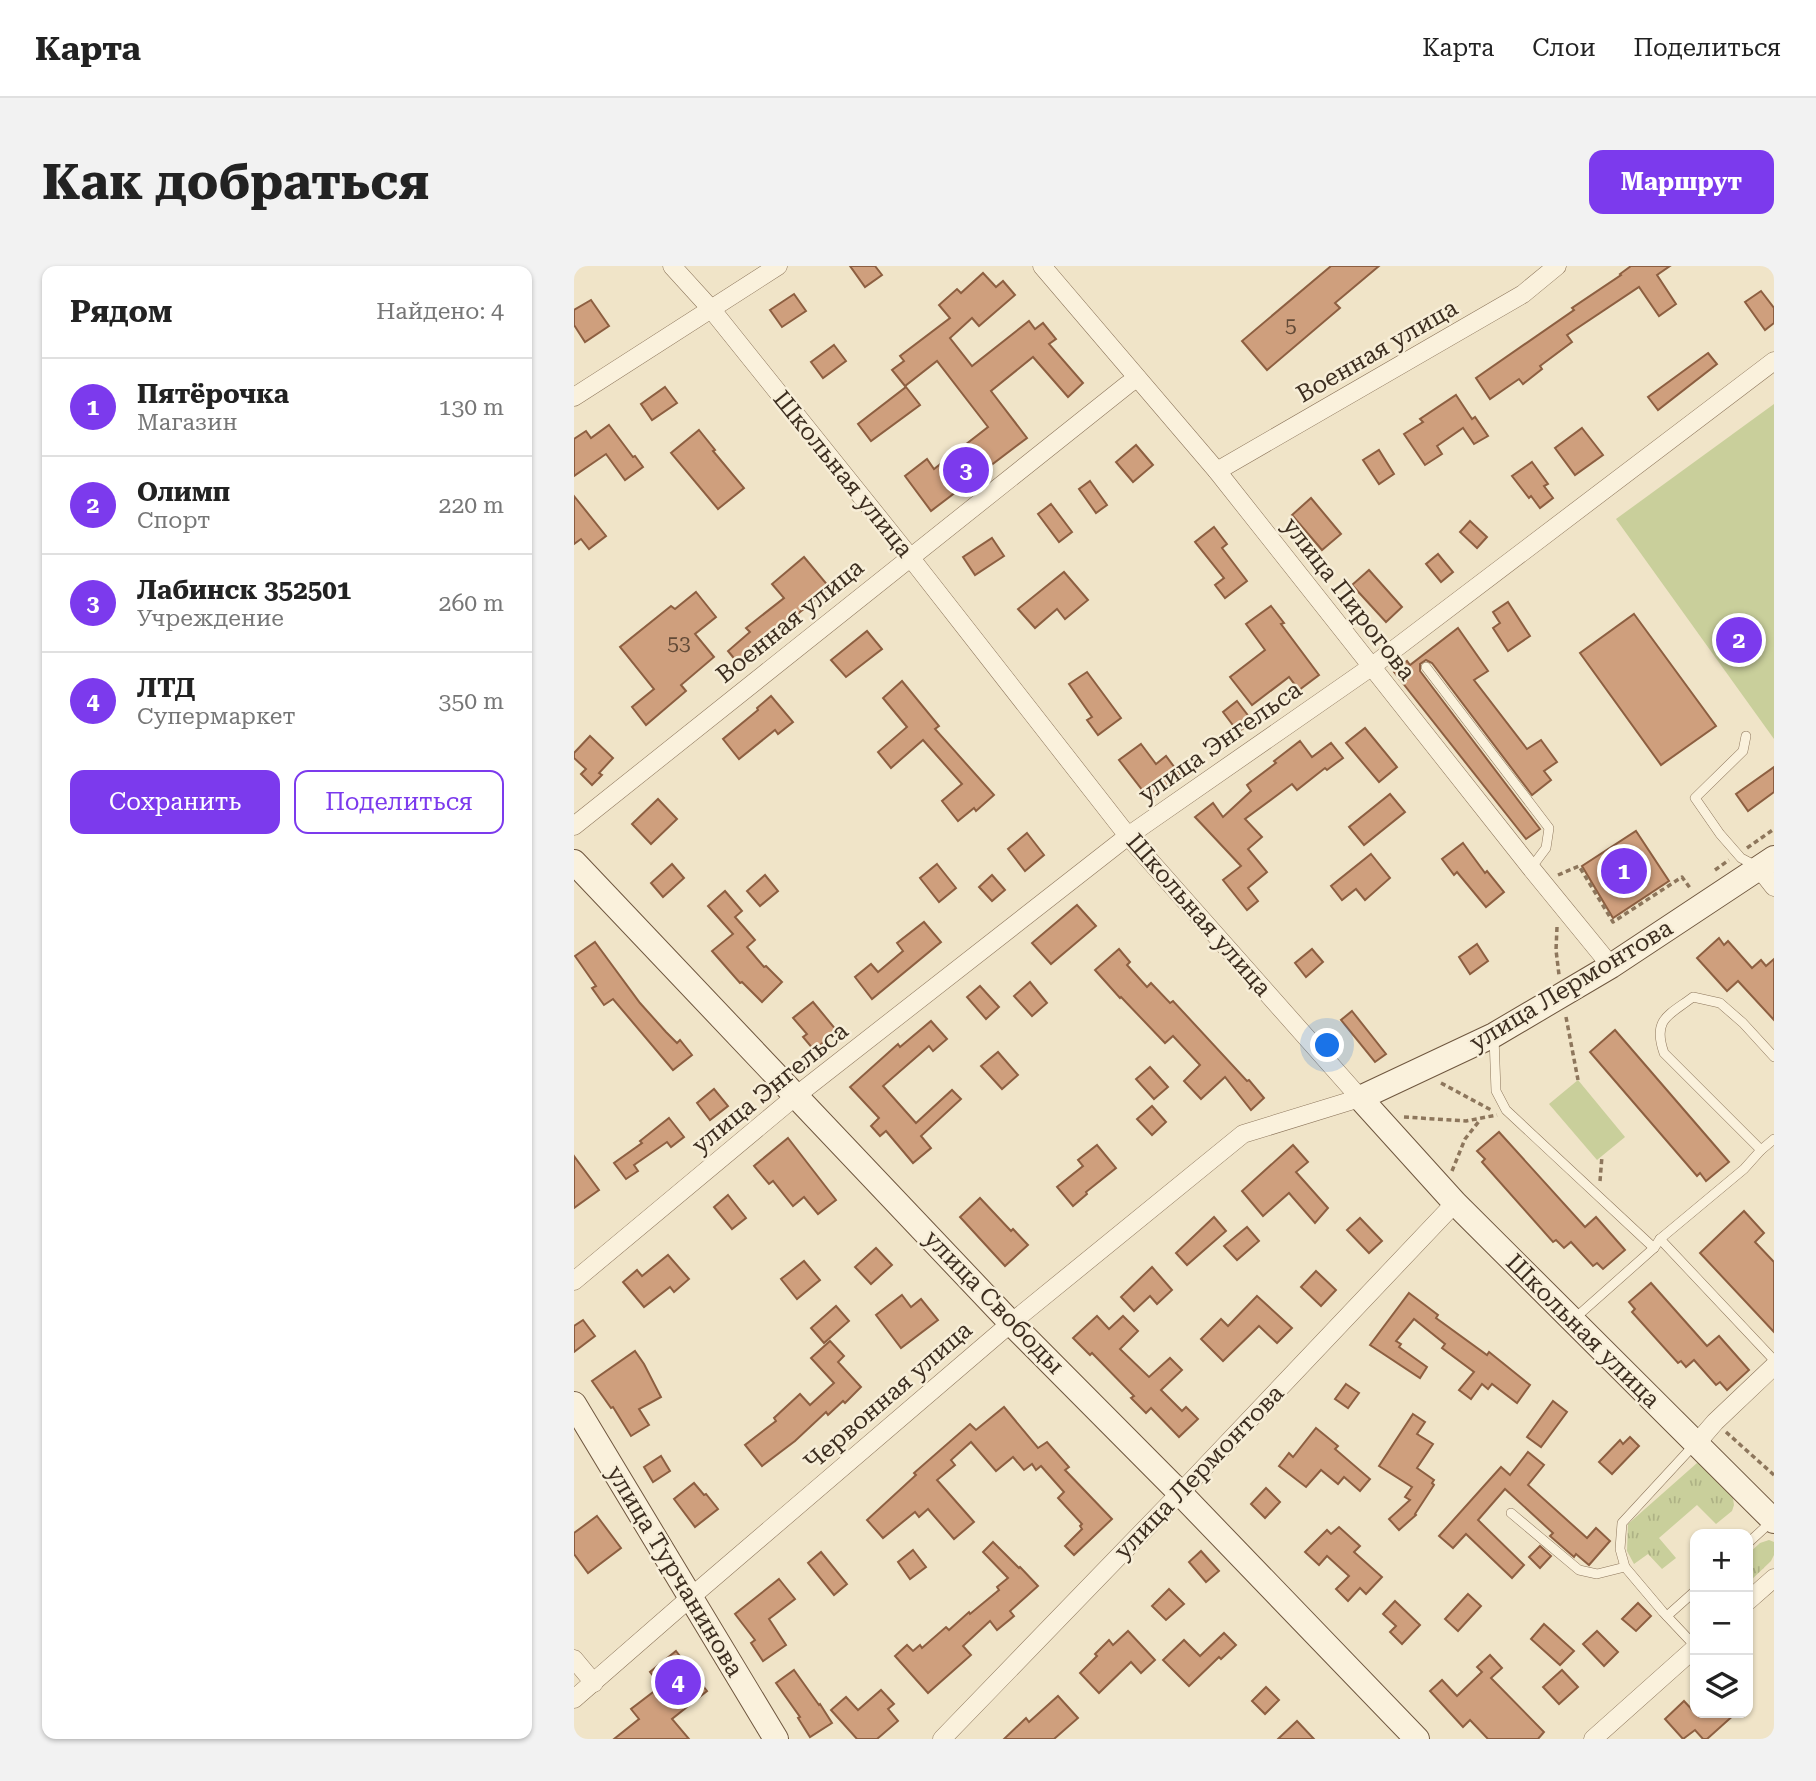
<!DOCTYPE html>
<html lang="ru">
<head>
<meta charset="utf-8">
<style>
	body { margin:0; font-family:"Roboto Serif",serif; background:#f2f2f2; color:#222 }
	.controls { position:absolute; right:21px; bottom:21px; display:grid; overflow:hidden; border-radius:14px; box-shadow:0 2px 5px #0004 }
	.controls button { width:63px; height:63px; display:grid; place-items:center; padding:0; border:0; border-bottom:2px solid #e0e0e0; background:#fff; color:#222; font:35px sans-serif }
	.you { position:absolute; left:754px; top:780px; width:24px; height:24px; margin:-18px; border:5px solid #fff; border-radius:50%; background:#1a73e8; box-shadow:0 0 0 10px #1a73e833 }
	.badge { display:grid; place-items:center; width:46px; height:46px; border-radius:50%; background:#7c3aed; color:#fff; font-size:23px; font-weight:700 }
	.pin { position:absolute; translate:-50% -50%; border:4px solid #fff; box-shadow:0 2px 7px #0006 }
	.list { margin:0; padding:0; list-style:none }
	h2 { display:flex; justify-content:space-between; align-items:center; height:91px; margin:0; padding:0 28px; font-size:30px }
	h2 small { font-size:23px; font-weight:400; color:#767676 }
	.list li { display:grid; grid-template-columns:46px 1fr auto; gap:21px; align-items:center; box-sizing:border-box; height:98px; padding:0 28px; border-top:2px solid #e0e0e0 }
	.list b { display:block; font-size:26px; white-space:nowrap }
	.list p { margin:0; font-size:23px; white-space:nowrap; color:#767676 }
	.list em { font-size:23px; font-style:normal; color:#767676 }
	.actions { display:flex; gap:14px; padding:21px 28px }
	.actions a { flex:1; padding:16px 0; border:2px solid #7c3aed; border-radius:14px; text-align:center; font-size:24px; color:#7c3aed }
	.actions .main { background:#7c3aed; color:#fff }
	.icon { flex:none; width:38px; height:38px; fill:none; stroke:currentColor; stroke-width:2; stroke-linecap:round; stroke-linejoin:round }
	.map { position:relative; flex:none; width:1200px; height:1473px; overflow:hidden; border-radius:14px }
	header { display:flex; align-items:center; gap:42px; box-sizing:border-box; height:98px; padding:0 35px; background:#fff; border-bottom:2px solid #e0e0e0 }
	header strong { font-size:33px }
	nav { display:flex; gap:38px; margin-inline-start:auto; font-size:24px }
	.intro { display:flex; align-items:center; justify-content:space-between; box-sizing:border-box; height:168px; padding:0 42px }
	h1 { margin:0; font-size:49px }
	.button { padding:18px 32px; border-radius:14px; background:#7c3aed; color:#fff; font-size:24px; font-weight:700 }
	main { display:flex; gap:42px; padding:0 42px }
	aside { flex:1; background:#fff; border-radius:14px; box-shadow:0 2px 5px #0004 }
	.map>svg:first-child { display:block }
	.grass { fill:url(#grass-tufts) }
	.green { fill:#c9cf9b }
	.building { fill:#cf9f7d; stroke:#8d5f41; stroke-width:2 }
	.lines { fill:none; stroke-linecap:round; stroke-linejoin:round }
	.lane-casing { stroke:#8d765c; stroke-width:10 }
	.street-casing { stroke:#8d765c; stroke-width:19 }
	.secondary-casing { stroke:#6f573f; stroke-width:26 }
	.path { stroke:#8d765c; stroke-width:3.5; stroke-dasharray:5 3.5; stroke-linecap:butt }
	.lane { stroke:#faf1dc; stroke-width:9 }
	.street { stroke:#faf1dc; stroke-width:18 }
	.secondary { stroke:#faf1dc; stroke-width:24 }
	.labels { text-anchor:middle; stroke-width:5; stroke-linejoin:round; paint-order:stroke }
	.number-label { font-size:21px; fill:#624a37 }
	.street-label { font-size:24px; fill:#3d2e20; stroke:#f7eed8 }
</style>
</head>
<body>
<header>
<strong>Карта</strong>
<nav><a>Карта</a><a>Слои</a><a>Поделиться</a></nav>
</header>
<div class="intro"><h1>Как добраться</h1><a class="button">Маршрут</a></div>
<main>
<aside>
<h2>Рядом<small>Найдено: 4</small></h2>
<ul class="list">
<li><span class="badge">1</span><div><b>Пятёрочка</b><p>Магазин</p></div><em>130 m</em></li>
<li><span class="badge">2</span><div><b>Олимп</b><p>Спорт</p></div><em>220 m</em></li>
<li><span class="badge">3</span><div><b>Лабинск 352501</b><p>Учреждение</p></div><em>260 m</em></li>
<li><span class="badge">4</span><div><b>ЛТД</b><p>Супермаркет</p></div><em>350 m</em></li>
</ul>
<div class="actions"><a class="main">Сохранить</a><a>Поделиться</a></div>
</aside>
<div class="map">
<svg width="1200" height="1473" viewBox="0 0 1200 1473">
	<defs>
		<pattern id="grass-tufts" width="24" height="20" patternUnits="userSpaceOnUse" patternTransform="scale(1.75)"><rect width="24" height="20" fill="#c9cf9b"/><path d="M3 7l-1-3M5 7V3M7 7l1-3M15 17l-1-3M17 17v-4M19 17l1-3" fill="none" stroke="#aeb285"/></pattern>
	</defs>
	<rect width="100%" height="100%" fill="#f0e4c8"/>
	<g class="grass">
		<polygon points="1123,1197 1134,1201 1158,1226 1160,1239 1158,1245 1142,1258 1123,1239 1085,1272 1102,1292 1088,1303 1074,1288 1060,1298 1053,1285 1054,1258"/>
		<polygon points="1195,1274 1200,1276 1200,1289 1197,1295 1174,1317 1174,1288 1186,1277"/>
	</g>
	<g class="green">
		<polygon points="1200,138 1200,473 1042,253"/>
		<polygon points="1004,814 1051,871 1023,894 975,838"/>
	</g>
	<g class="building">
		<polygon points="276,0 301,0 308,9 291,21"/>
		<polygon points="757,0 805,0 761,37 766,42 693,104 668,75"/>
		<polygon points="1057,0 1096,0 1083,9 1102,38 1085,50 1065,21 993,69 998,76 966,100 968,103 949,118 945,113 916,133 902,112 1000,44 998,42 1047,9 1046,8"/>
		<polygon points="409,7 422,21 429,15 441,29 405,60 398,52 376,72 398,100 455,55 461,63 469,57 482,73 475,78 509,117 494,131 459,91 417,125 453,172 357,245 331,210 353,193 360,203 414,161 363,95 331,120 318,104 330,95 326,90 376,52 365,39 383,23 387,27"/>
		<polygon points="1187,25 1200,42 1200,57 1191,64 1171,36"/>
		<polygon points="220,28 232,45 208,61 196,44"/>
		<polygon points="17,34 35,60 11,76 0,59 0,44"/>
		<polygon points="260,79 272,95 249,112 237,96"/>
		<polygon points="1134,87 1143,98 1084,144 1074,131"/>
		<polygon points="91,121 103,137 78,154 67,138"/>
		<polygon points="332,121 346,139 297,175 284,158"/>
		<polygon points="882,129 898,153 901,151 914,170 900,178 889,162 863,180 868,188 851,199 830,168 849,156 846,153"/>
		<polygon points="35,159 59,191 61,190 69,201 51,214 32,188 0,210 0,173 12,165 17,172"/>
		<polygon points="1008,162 1029,189 1001,209 981,182"/>
		<polygon points="125,164 141,184 139,185 170,222 144,243 97,187"/>
		<polygon points="562,179 579,199 559,216 542,196"/>
		<polygon points="805,184 820,208 805,218 789,194"/>
		<polygon points="958,196 974,218 970,220 979,232 966,242 957,230 955,232 938,210"/>
		<polygon points="516,215 533,239 522,247 505,223"/>
		<polygon points="0,230 32,270 15,283 7,273 0,278"/>
		<polygon points="737,232 767,268 748,284 718,249"/>
		<polygon points="477,238 498,266 485,276 464,248"/>
		<polygon points="896,255 913,271 903,282 886,266"/>
		<polygon points="640,261 653,278 648,282 673,315 651,332 641,319 650,312 621,276"/>
		<polygon points="418,272 430,290 401,309 389,291"/>
		<polygon points="864,288 879,306 867,316 852,298"/>
		<polygon points="230,291 256,322 163,396 154,385 176,366 172,362 210,332 198,318"/>
		<polygon points="795,304 828,341 812,356 778,319"/>
		<polygon points="490,306 514,334 491,353 483,343 461,362 444,343"/>
		<polygon points="122,326 142,351 121,368 140,391 107,419 112,425 72,459 58,441 80,423 46,381 97,340 101,343"/>
		<polygon points="934,336 956,370 934,385 919,362 926,357 919,346"/>
		<polygon points="697,340 710,357 707,358 745,409 725,424 715,411 678,439 656,411 691,384 672,358"/>
		<polygon points="1060,348 1142,460 1087,499 1006,387"/>
		<polygon points="884,362 914,405 900,414 953,483 967,474 983,496 970,505 977,514 958,529 858,397 852,394 846,398 846,405 966,563 952,573 820,406 833,395 836,399"/>
		<polygon points="293,365 308,383 272,411 257,394"/>
		<polygon points="513,406 547,452 524,469 513,454 518,451 495,418"/>
		<polygon points="328,415 365,460 361,463 420,529 402,545 400,542 384,555 368,535 388,518 349,474 317,502 304,486 333,461 309,432"/>
		<polygon points="197,430 219,456 204,468 201,464 165,493 149,473 184,444 183,442"/>
		<polygon points="663,435 679,456 664,466 649,446"/>
		<polygon points="791,462 823,501 805,516 772,477"/>
		<polygon points="16,470 39,492 25,507 28,509 18,519 7,508 12,503 0,492 0,487"/>
		<polygon points="726,475 738,491 757,477 769,492 753,504 751,502 723,524 718,518 671,553 688,571 674,583 693,606 674,622 684,635 673,644 649,614 667,600 621,551 639,537 649,551 677,525 673,519 702,497 700,495"/>
		<polygon points="567,478 582,498 592,490 607,510 576,534 545,494"/>
		<polygon points="1200,501 1200,526 1174,545 1162,528"/>
		<polygon points="816,528 831,546 790,579 775,561"/>
		<polygon points="84,533 103,553 77,578 58,558"/>
		<polygon points="1062,565 1095,615 1039,652 1008,600"/>
		<polygon points="453,567 470,589 451,605 434,583"/>
		<polygon points="889,577 911,607 913,605 930,626 912,641 883,606 880,609 868,593"/>
		<polygon points="797,588 816,612 791,634 782,623 768,634 757,620"/>
		<polygon points="98,598 110,612 89,631 77,617"/>
		<polygon points="363,598 382,622 365,636 346,612"/>
		<polygon points="191,609 204,625 186,640 173,625"/>
		<polygon points="418,609 431,624 418,635 405,621"/>
		<polygon points="151,625 168,645 161,651 181,674 173,681 190,701 192,700 208,716 188,736 168,716 166,717 138,685 159,668 134,640"/>
		<polygon points="503,639 522,660 477,698 458,677"/>
		<polygon points="350,656 367,676 298,733 281,711 297,698 304,706 329,685 323,677"/>
		<polygon points="1145,672 1150,679 1154,675 1178,702 1187,694 1192,700 1200,693 1200,754 1164,715 1153,725 1123,692"/>
		<polygon points="21,676 66,737 92,766 103,777 106,774 118,789 99,804 39,733 30,739 18,722 22,720 1,690"/>
		<polygon points="903,678 914,695 896,708 885,691"/>
		<polygon points="545,683 556,696 553,699 573,721 577,717 596,737 599,735 673,815 675,814 690,832 677,844 651,811 627,833 610,815 626,799 599,770 591,777 547,731 546,732 521,704"/>
		<polygon points="738,683 749,696 732,711 721,697"/>
		<polygon points="456,716 473,737 458,750 440,730"/>
		<polygon points="406,720 425,741 412,753 393,731"/>
		<polygon points="239,736 263,765 240,784 229,771 233,768 219,752"/>
		<polygon points="778,745 812,788 801,796 767,754"/>
		<polygon points="357,755 373,773 359,785 355,780 309,820 342,857 378,824 387,833 347,870 357,882 339,897 312,865 306,870 297,860 305,852 276,821 324,778 326,781"/>
		<polygon points="1041,764 1155,896 1132,915 1126,907 1123,910 1016,786"/>
		<polygon points="424,786 444,809 428,823 407,800"/>
		<polygon points="576,801 594,821 580,833 562,813"/>
		<polygon points="140,823 154,840 136,854 123,837"/>
		<polygon points="578,840 592,856 578,869 563,853"/>
		<polygon points="95,852 110,871 97,881 93,876 60,899 64,905 52,913 40,897 68,877 66,875"/>
		<polygon points="925,866 1011,961 1022,951 1051,984 1029,1003 1023,997 1019,1000 997,976 990,982 982,974 979,976 908,896 911,893 903,885"/>
		<polygon points="214,872 262,934 244,948 230,931 219,940 199,915 195,918 180,900"/>
		<polygon points="523,879 542,902 512,926 513,928 499,940 483,921 509,900 504,894"/>
		<polygon points="719,879 734,896 722,906 754,942 741,957 715,927 689,950 668,925"/>
		<polygon points="0,890 25,924 0,942"/>
		<polygon points="154,929 172,952 158,963 140,941"/>
		<polygon points="406,932 437,965 439,963 454,979 431,1000 386,951"/>
		<polygon points="1170,945 1190,967 1181,976 1200,996 1200,1066 1126,987"/>
		<polygon points="640,951 652,965 613,999 602,987"/>
		<polygon points="786,952 808,975 795,987 773,964"/>
		<polygon points="673,961 685,975 663,994 650,980"/>
		<polygon points="302,982 318,999 297,1018 281,1001"/>
		<polygon points="94,989 115,1013 100,1026 96,1021 70,1041 49,1016 63,1004 68,1010"/>
		<polygon points="230,995 246,1014 223,1033 207,1013"/>
		<polygon points="578,1001 598,1024 583,1038 576,1030 560,1045 547,1031"/>
		<polygon points="742,1005 762,1024 747,1040 727,1021"/>
		<polygon points="1077,1017 1133,1080 1145,1070 1175,1104 1153,1124 1146,1116 1142,1119 1120,1094 1112,1101 1107,1095 1104,1097 1058,1046 1061,1043 1055,1036"/>
		<polygon points="835,1027 864,1049 862,1052 913,1089 915,1086 956,1119 943,1137 918,1118 914,1123 908,1118 897,1133 885,1124 900,1106 868,1082 871,1078 840,1053 822,1075 827,1078 825,1081 853,1101 846,1112 796,1079"/>
		<polygon points="328,1029 337,1041 347,1033 364,1054 327,1082 302,1049"/>
		<polygon points="683,1030 718,1062 703,1077 685,1060 649,1095 627,1073 647,1053 654,1060"/>
		<polygon points="262,1040 275,1055 250,1077 237,1062"/>
		<polygon points="523,1050 535,1063 549,1050 564,1065 546,1083 575,1111 596,1092 608,1104 587,1124 608,1145 612,1141 624,1153 605,1171 577,1142 572,1147 557,1132 560,1130 518,1087 516,1089 499,1072"/>
		<polygon points="9,1054 21,1070 0,1086 0,1060"/>
		<polygon points="256,1075 270,1090 264,1096 287,1121 271,1137 269,1135 254,1149 252,1146 221,1175 188,1200 171,1179 202,1155 200,1152 226,1128 236,1139 260,1117 237,1092"/>
		<polygon points="61,1085 70,1098 87,1131 65,1143 75,1159 57,1170 39,1141 37,1142 18,1115"/>
		<polygon points="772,1118 785,1127 774,1142 761,1133"/>
		<polygon points="979,1135 993,1146 967,1181 953,1171"/>
		<polygon points="430,1141 464,1182 473,1176 495,1201 491,1204 538,1253 500,1289 491,1280 508,1263 506,1260 508,1258 484,1232 490,1226 467,1200 462,1204 458,1198 450,1204 439,1191 422,1205 397,1176 377,1194 381,1199 363,1214 400,1256 380,1273 354,1243 345,1251 341,1246 309,1272 293,1254 342,1209 340,1207 396,1158 402,1164"/>
		<polygon points="839,1148 851,1156 843,1168 859,1178 843,1202 860,1214 858,1217 860,1219 841,1248 842,1249 825,1264 815,1253 836,1234 831,1231 838,1221 805,1200"/>
		<polygon points="742,1162 764,1180 761,1183 796,1213 786,1225 770,1211 764,1218 747,1204 732,1221 705,1200 715,1187 719,1191"/>
		<polygon points="1056,1171 1065,1180 1038,1208 1025,1196 1046,1174 1049,1178"/>
		<polygon points="954,1186 970,1199 954,1219 1013,1272 1022,1262 1036,1275 1015,1299 1002,1288 1000,1291 976,1270 979,1267 931,1223 904,1254 950,1299 938,1312 892,1268 879,1282 865,1270 927,1201 936,1209"/>
		<polygon points="87,1190 96,1205 79,1216 70,1201"/>
		<polygon points="120,1217 130,1229 132,1228 144,1243 121,1261 100,1233"/>
		<polygon points="692,1222 706,1236 691,1252 677,1238"/>
		<polygon points="23,1250 47,1282 14,1307 0,1288 0,1267"/>
		<polygon points="765,1261 786,1280 780,1286 808,1311 792,1328 786,1322 774,1335 762,1323 775,1310 753,1290 745,1299 731,1286 753,1264 757,1268"/>
		<polygon points="419,1276 445,1302 446,1301 464,1320 436,1345 440,1350 423,1364 416,1355 389,1380 397,1389 354,1427 321,1390 333,1379 339,1385 346,1379 348,1382 372,1361 375,1364 395,1346 396,1348 425,1324 423,1321 434,1312 409,1286"/>
		<polygon points="966,1280 977,1290 966,1302 955,1291"/>
		<polygon points="339,1284 352,1301 336,1313 324,1296"/>
		<polygon points="627,1285 645,1305 632,1316 615,1296"/>
		<polygon points="247,1286 273,1318 260,1329 234,1297"/>
		<polygon points="205,1313 221,1333 195,1353 212,1379 189,1395 177,1377 181,1374 161,1348"/>
		<polygon points="595,1323 610,1338 592,1354 578,1340"/>
		<polygon points="894,1328 907,1340 884,1365 871,1353"/>
		<polygon points="821,1335 846,1359 828,1378 816,1366 822,1360 809,1348"/>
		<polygon points="1064,1337 1077,1350 1062,1365 1048,1353"/>
		<polygon points="970,1358 1000,1385 986,1399 957,1373"/>
		<polygon points="554,1365 581,1394 567,1407 557,1396 525,1427 506,1407 523,1390 521,1388 535,1374 539,1379"/>
		<polygon points="1023,1365 1044,1386 1030,1400 1009,1378"/>
		<polygon points="650,1367 662,1379 647,1393 645,1391 615,1420 589,1394 610,1374 626,1390"/>
		<polygon points="102,1385 133,1425 98,1453 115,1473 40,1473 65,1453 57,1443 87,1420 76,1406"/>
		<polygon points="916,1389 928,1402 917,1412 970,1466 964,1473 914,1473 896,1454 889,1461 856,1425 868,1414 883,1430 908,1406 903,1401"/>
		<polygon points="220,1404 245,1439 246,1438 258,1457 236,1471 224,1452 226,1451 202,1417"/>
		<polygon points="988,1404 1004,1421 985,1438 969,1421"/>
		<polygon points="692,1421 705,1434 691,1448 678,1435"/>
		<polygon points="307,1424 320,1438 314,1443 324,1455 303,1473 283,1473 257,1444 272,1431 284,1444"/>
		<polygon points="484,1430 504,1452 480,1473 430,1473 452,1452 455,1456"/>
		<polygon points="1110,1435 1121,1447 1162,1447 1133,1473 1129,1473 1121,1464 1109,1473 1091,1453"/>
		<polygon points="723,1455 740,1473 704,1473"/>
	</g>
	<g class="lines">
		<g class="lane-casing">
			<g id="lane">
				<polyline points="852,401 975,562 972,582 957,602"/>
				<polyline points="1172,470 1169,485 1121,532 1146,568 1167,592 1184,601"/>
				<polyline points="920,771 922,825 932,844 1080,982"/>
				<path d="M1187,884L1090,787C1078,753 1095,749 1119,731L1146,737L1169,757L1200,791"/>
				<polyline points="1086,973 1200,1094"/>
				<polyline points="1000,1053 1080,982 1086,973 1170,903 1187,884 1200,873"/>
				<polyline points="1120,1179 1048,1257 1046,1283 1051,1301 1089,1346 1121,1380"/>
				<polyline points="937,1247 1005,1304 1023,1308 1051,1301"/>
				<polyline points="1174,1277 1198,1255"/>
				<polyline points="1093,1350 1121,1325"/>
			</g>
		</g>
		<g class="street-casing">
			<g id="street">
				<polyline points="468,0 643,205 957,602 1037,700"/>
				<polyline points="0,131 204,0"/>
				<polyline points="643,205 949,28 983,0"/>
				<polyline points="0,560 553,119 563,112"/>
				<polyline points="1185,602 1200,621"/>
				<polyline points="0,1015 223,829 554,570 797,401 1200,95"/>
				<polyline points="1122,1178 1141,1156 1200,1100"/>
				<polyline points="1174,1335 1200,1312"/>
				<polyline points="0,1393 20,1417"/>
				<polyline points="0,1433 117,1331 437,1057 669,868 786,832 554,570 336,291 138,44 98,0"/>
				<polyline points="368,1473 606,1227 881,937"/>
				<polyline points="1019,1473 1121,1382"/>
			</g>
		</g>
		<g class="secondary-casing">
			<g id="secondary">
				<polyline points="1200,592 1037,700 920,769 786,832 881,937 1200,1255"/>
				<polyline points="0,596 437,1057 606,1227 843,1473"/>
				<polyline points="0,1138 202,1473"/>
			</g>
		</g>
		<g class="path">
			<polyline points="1173,582 1200,563"/>
			<polyline points="1141,604 1155,594"/>
			<polyline points="984,609 1005,600 1039,656 1108,611 1116,622 1118,621"/>
			<polyline points="983,661 982,684 985,709"/>
			<polyline points="992,751 1004,814"/>
			<polyline points="867,817 919,845"/>
			<polyline points="830,851 892,855 923,849"/>
			<polyline points="878,905 891,873 906,854"/>
			<polyline points="1026,915 1028,890"/>
			<polyline points="1152,1166 1200,1209"/>
		</g>
		<use href="#lane" class="lane"/>
		<use href="#street" class="street"/>
		<use href="#secondary" class="secondary"/>
	</g>
	<g class="labels">
		<g class="number-label">
			<text x="717" y="66">5</text>
			<text x="105" y="384">53</text>
		</g>
		<g class="street-label">
			<text transform="translate(803 85) rotate(-30)" y="8">Военная улица</text>
			<text transform="translate(269 208) rotate(51)" y="8">Школьная улица</text>
			<text transform="translate(775 333) rotate(52)" y="8">улица Пирогова</text>
			<text transform="translate(216 355) rotate(-39)" y="8">Военная улица</text>
			<text transform="translate(646 476) rotate(-35)" y="8">улица Энгельса</text>
			<text transform="translate(625 649) rotate(49)" y="8">Школьная улица</text>
			<text transform="translate(997 719) rotate(-31)" y="8">улица Лермонтова</text>
			<text transform="translate(196 822) rotate(-39)" y="8">улица Энгельса</text>
			<text transform="translate(420 1036) rotate(46)" y="8">улица Свободы</text>
			<text transform="translate(1009 1065) rotate(45)" y="8">Школьная улица</text>
			<text transform="translate(314 1130) rotate(-41)" y="8">Червонная улица</text>
			<text transform="translate(625 1206) rotate(-46)" y="8">улица Лермонтова</text>
			<text transform="translate(101 1305) rotate(59)" y="8">улица Турчанинова</text>
		</g>
	</g>
</svg>
<div class="controls">
<button>+</button>
<button>−</button>
<button><svg class="icon" aria-label="layers" viewBox="0 0 24 24"><path d="M12 4l9 5-9 5-9-5zM3 14l9 5 9-5"/></svg></button>
</div>
<div class="you"></div>
<div class="pin badge" style="left:1050px;top:605px">1</div>
<div class="pin badge" style="left:1165px;top:374px">2</div>
<div class="pin badge" style="left:392px;top:204px">3</div>
<div class="pin badge" style="left:104px;top:1416px">4</div>
</div>
</main>
</body>
</html>
